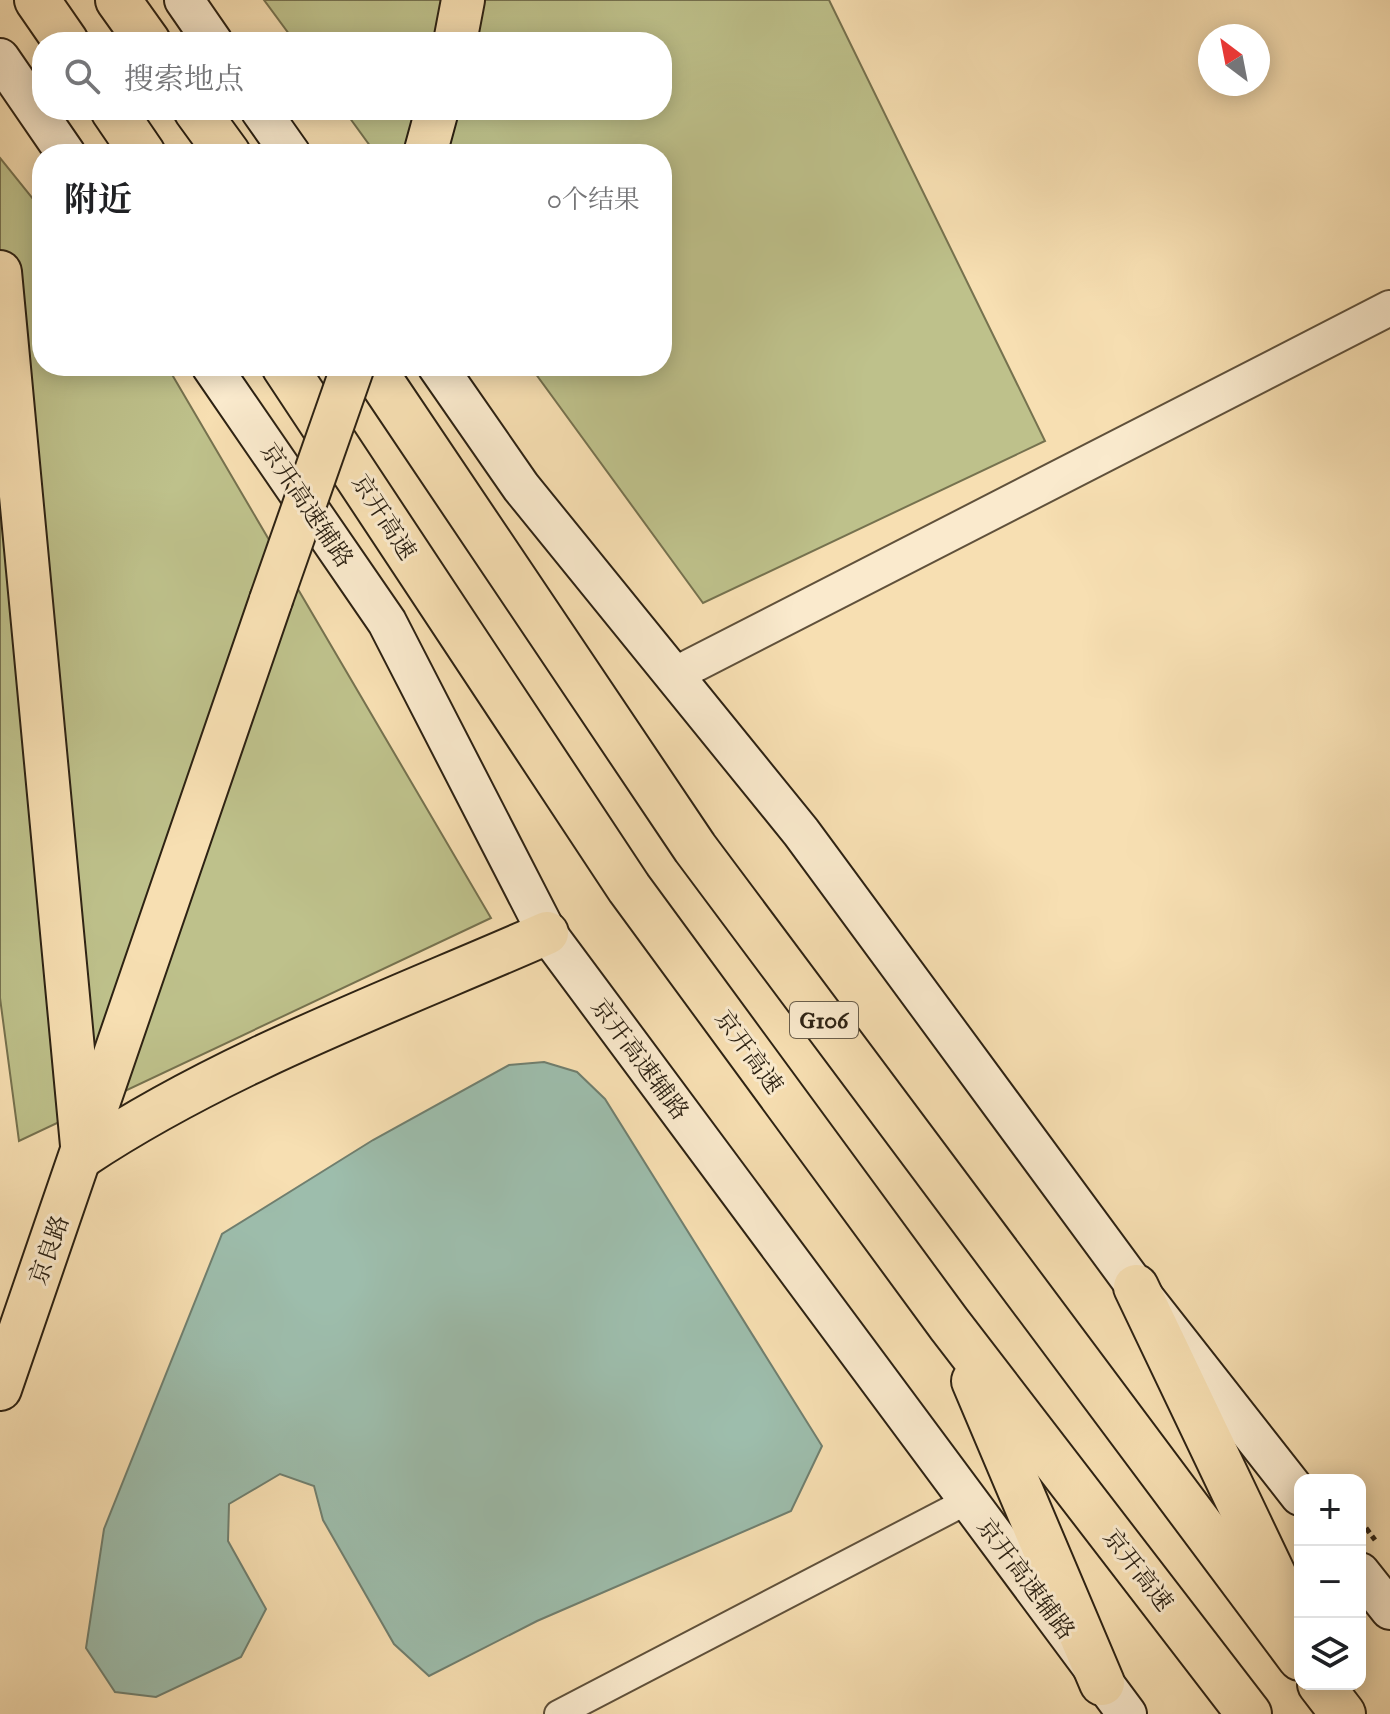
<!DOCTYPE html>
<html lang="zh">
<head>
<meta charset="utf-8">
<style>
	body { margin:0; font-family:"IM FELL Great Primer","Noto Serif SC",serif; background:#f2f2f2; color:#202124 }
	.controls { position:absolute; right:24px; bottom:24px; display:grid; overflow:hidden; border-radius:16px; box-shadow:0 4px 20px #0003 }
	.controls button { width:72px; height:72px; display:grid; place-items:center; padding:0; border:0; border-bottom:2px solid #e0e0e0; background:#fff; color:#202124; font:40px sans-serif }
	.compass { position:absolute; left:1198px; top:24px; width:72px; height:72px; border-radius:50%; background:#fff; box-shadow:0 4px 20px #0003; rotate:328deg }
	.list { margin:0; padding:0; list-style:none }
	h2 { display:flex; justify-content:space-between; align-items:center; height:104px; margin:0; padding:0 32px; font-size:34px }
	h2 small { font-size:26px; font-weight:400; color:#757577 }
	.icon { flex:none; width:44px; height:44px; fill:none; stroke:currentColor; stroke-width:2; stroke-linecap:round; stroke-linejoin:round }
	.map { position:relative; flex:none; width:1390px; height:1714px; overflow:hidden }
	.search { position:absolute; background:#fff; box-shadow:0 4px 20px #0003; left:32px; top:32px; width:640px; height:88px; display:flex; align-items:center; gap:20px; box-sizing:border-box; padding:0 28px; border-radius:32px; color:#757577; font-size:30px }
	.panel { position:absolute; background:#fff; box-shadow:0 4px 20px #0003; left:32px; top:144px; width:640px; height:232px; border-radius:32px }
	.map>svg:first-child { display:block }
	.green { fill:#bec18b; stroke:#76724f; stroke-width:2 }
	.water { fill:#9dbdac; stroke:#707f6f; stroke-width:2 }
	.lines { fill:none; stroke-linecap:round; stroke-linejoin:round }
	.minor-casing { stroke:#60513b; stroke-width:30 }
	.tertiary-casing { stroke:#60513b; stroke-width:38 }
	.secondary-casing { stroke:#2d2213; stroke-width:42 }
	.primary-casing { stroke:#2d2213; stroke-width:46 }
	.motorway-casing { stroke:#2d2213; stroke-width:48 }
	.path { stroke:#2d2213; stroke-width:5; stroke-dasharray:6 4; stroke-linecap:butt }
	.minor { stroke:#faeacd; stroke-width:26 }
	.tertiary { stroke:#faeacd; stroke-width:34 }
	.secondary { stroke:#faeacd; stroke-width:38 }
	.primary { stroke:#f7dfb2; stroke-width:42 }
	.motorway { stroke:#f7dfb2; stroke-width:44 }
	.primary-bridge-casing { stroke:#2d2213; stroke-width:46; stroke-linecap:butt }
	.primary-bridge { stroke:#f7dfb2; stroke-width:42 }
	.labels { text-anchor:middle; stroke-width:6; stroke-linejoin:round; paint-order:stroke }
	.shield { fill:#faeacd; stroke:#6a5e4b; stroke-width:2 }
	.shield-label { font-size:22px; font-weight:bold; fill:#2d2213 }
	.street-label { font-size:24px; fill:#2d2213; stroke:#faeacd }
</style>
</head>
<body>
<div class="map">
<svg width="1390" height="1714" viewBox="0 0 1390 1714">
	<rect width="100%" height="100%" fill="#f7dfb2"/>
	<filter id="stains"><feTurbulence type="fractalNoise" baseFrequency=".0025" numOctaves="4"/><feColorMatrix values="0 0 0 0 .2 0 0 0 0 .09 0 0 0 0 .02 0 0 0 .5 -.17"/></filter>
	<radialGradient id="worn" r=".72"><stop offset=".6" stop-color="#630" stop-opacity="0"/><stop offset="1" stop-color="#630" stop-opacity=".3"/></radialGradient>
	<g class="green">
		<polygon points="264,0 829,0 1045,441 703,603 530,366 662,366 662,154 376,154 344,110 662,110 662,42 295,42"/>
		<polygon points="0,158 42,210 42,366 167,366 491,918 19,1141 0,998"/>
	</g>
	<polygon class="water" points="544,1062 577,1072 605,1099 822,1446 791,1511 537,1621 429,1676 394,1644 323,1520 314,1486 280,1474 229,1504 228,1541 266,1609 241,1657 156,1697 115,1692 86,1648 104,1529 222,1234 373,1140 509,1065"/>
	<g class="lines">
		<g class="minor-casing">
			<polyline id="minor" points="558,1714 967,1501"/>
		</g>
		<g class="tertiary-casing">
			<polyline id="tertiary" points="674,675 1390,308"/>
		</g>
		<g class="secondary-casing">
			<g id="secondary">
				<polyline points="184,0 213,42"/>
				<polyline points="0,58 66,154"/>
				<polyline points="260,110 291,154"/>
				<polyline points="211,366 387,622 547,933 1127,1714"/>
				<polyline points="437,366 521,487 801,832 1136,1287 1300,1496"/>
				<polyline points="1360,1572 1390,1610"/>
			</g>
		</g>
		<g class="primary-casing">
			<g id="primary">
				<polyline points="455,42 463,0"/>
				<polyline points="425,154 437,110"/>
				<polyline points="0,272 83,1156"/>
				<path d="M83,1156C223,1063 392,1001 547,933"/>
				<polyline points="0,1389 271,600"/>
			</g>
		</g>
		<g class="motorway-casing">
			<g id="motorway">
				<polyline points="37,0 66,42"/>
				<polyline points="118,0 148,42"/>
				<polyline points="113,110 143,154"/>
				<polyline points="196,110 228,154"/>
				<polyline points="284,366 629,888 949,1324 1249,1714"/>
				<polyline points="371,366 695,848 1300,1658"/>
				<polyline points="1136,1287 1294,1618"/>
				<polyline points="974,1381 1102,1683"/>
				<polyline points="1320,1684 1343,1714"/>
			</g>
		</g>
		<polyline class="path" points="1360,1520 1375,1540"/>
		<use href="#minor" class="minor"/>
		<use href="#tertiary" class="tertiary"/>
		<use href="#secondary" class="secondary"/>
		<use href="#primary" class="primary"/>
		<use href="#motorway" class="motorway"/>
		<g class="primary-bridge-casing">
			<polyline id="primary-bridge" points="271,600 353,366"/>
		</g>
		<use href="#primary-bridge" class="primary-bridge"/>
	</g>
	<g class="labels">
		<rect class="shield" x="790" y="1002" width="68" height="36" rx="6"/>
		<g class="shield-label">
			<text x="824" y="1028">G106</text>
		</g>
		<g class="street-label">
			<text transform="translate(307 505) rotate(56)" y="8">京开高速辅路</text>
			<text transform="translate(384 517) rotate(57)" y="8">京开高速</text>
			<text transform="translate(749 1052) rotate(54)" y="8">京开高速</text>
			<text transform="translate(640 1059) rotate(53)" y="8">京开高速辅路</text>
			<text transform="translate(49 1250) rotate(-70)" y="8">京良路</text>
			<text transform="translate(1138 1570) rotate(52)" y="8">京开高速</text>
			<text transform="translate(1026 1579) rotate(53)" y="8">京开高速辅路</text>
		</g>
	</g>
	<rect width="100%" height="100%" filter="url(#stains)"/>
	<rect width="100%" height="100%" fill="url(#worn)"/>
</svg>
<div class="controls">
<button>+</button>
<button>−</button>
<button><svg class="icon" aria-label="layers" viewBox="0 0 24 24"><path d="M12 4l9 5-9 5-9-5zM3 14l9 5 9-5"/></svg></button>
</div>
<svg class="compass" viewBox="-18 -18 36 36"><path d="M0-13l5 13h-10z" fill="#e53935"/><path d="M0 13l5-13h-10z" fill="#757577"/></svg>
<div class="search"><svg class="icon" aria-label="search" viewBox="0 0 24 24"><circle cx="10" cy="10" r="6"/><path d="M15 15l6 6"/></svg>搜索地点</div>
<section class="panel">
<h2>附近<small>0个结果</small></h2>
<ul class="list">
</ul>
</section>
</div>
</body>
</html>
